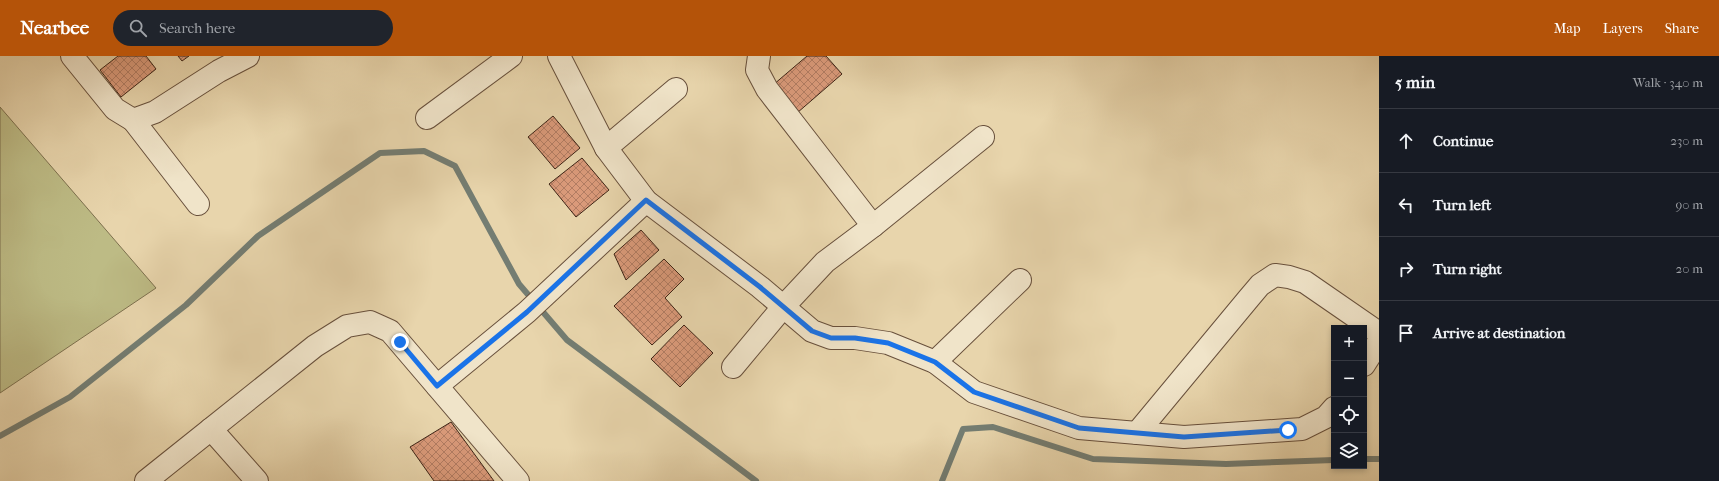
<!DOCTYPE html>
<html lang="en">
<head>
<meta charset="utf-8">
<style>
	body { margin:0; font-family:"IM FELL French Canon",serif; background:#20242c; color:#f1f3f6 }
	.controls { position:absolute; right:12px; bottom:12px; display:grid; overflow:hidden; border-radius:0px; box-shadow:0 2px 6px #0003 }
	.controls button { width:36px; height:36px; display:grid; place-items:center; padding:0; border:0; border-bottom:1px solid #363941; background:#171b24; color:#f1f3f6; font:20px sans-serif }
	.stop { position:absolute; width:12px; height:12px; margin:-9px; border:3px solid #1a73e8; border-radius:50%; background:#fff }
	.stop.end { background:#1a73e8; border-color:#fff; box-shadow:0 1px 4px #0008 }
	.list { margin:0; padding:0; list-style:none }
	h2 { display:flex; justify-content:space-between; align-items:center; height:52px; margin:0; padding:0 16px; font-size:17px }
	h2 small { font-size:13px; font-weight:400; color:#9ea1a6 }
	.list li { display:grid; grid-template-columns:26px 1fr auto; gap:12px; align-items:center; box-sizing:border-box; height:64px; padding:0 16px; border-top:1px solid #363941 }
	.list b { display:block; font-size:15px; white-space:nowrap }
	.list em { font-size:13px; font-style:normal; color:#9ea1a6 }
	.icon { flex:none; width:22px; height:22px; fill:none; stroke:currentColor; stroke-width:2; stroke-linecap:round; stroke-linejoin:round }
	.map { position:relative; flex:none; width:1379px; height:425px; overflow:hidden }
	header { display:flex; align-items:center; gap:24px; box-sizing:border-box; height:56px; padding:0 20px; background:#b45309; color:#fff }
	header strong { font-size:19px }
	nav { display:flex; gap:22px; margin-inline-start:auto; font-size:14px }
	.search { width:280px; height:36px; background:#20242c; display:flex; align-items:center; gap:10px; box-sizing:border-box; padding:0 14px; border-radius:22px; color:#9ea1a6; font-size:15px }
	main { display:flex }
	aside { flex:1; background:#171b24 }
	.map>svg:first-child { display:block }
	.green { fill:#bdbb85; stroke:#7d704e }
	.lines { fill:none; stroke-linecap:round; stroke-linejoin:round }
	.stream { stroke:#747d72; stroke-width:6 }
	.building { fill:url(#building-cross-hatch); stroke:#3d2416 }
	.minor-casing { stroke:#68503c; stroke-width:24 }
	.minor { stroke:#f0e4c9; stroke-width:22 }
	.route { stroke:#1a73e8; stroke-width:5 }
</style>
</head>
<body>
<header>
<strong>Nearbee</strong>
<div class="search"><svg class="icon" aria-label="search" viewBox="0 0 24 24"><circle cx="10" cy="10" r="6"/><path d="M15 15l6 6"/></svg>Search here</div>
<nav><a>Map</a><a>Layers</a><a>Share</a></nav>
</header>
<main>
<div class="map">
<svg width="1379" height="425" viewBox="0 0 1379 425">
	<defs>
		<pattern id="building-cross-hatch" width="8" height="8" patternUnits="userSpaceOnUse"><rect width="8" height="8" fill="#da9a7a"/><path d="M0 0l8 8M0 8l8-8" fill="none" stroke="#b27d63"/></pattern>
	</defs>
	<rect width="100%" height="100%" fill="#e8d5ac"/>
	<filter id="stains"><feTurbulence type="fractalNoise" baseFrequency=".005" numOctaves="4"/><feColorMatrix values="0 0 0 0 .2 0 0 0 0 .09 0 0 0 0 .02 0 0 0 .5 -.17"/></filter>
	<radialGradient id="worn" r=".72"><stop offset=".6" stop-color="#630" stop-opacity="0"/><stop offset="1" stop-color="#630" stop-opacity=".3"/></radialGradient>
	<polygon class="green" points="0,51 156,232 0,337"/>
	<g class="lines">
		<g class="stream">
			<polyline points="0,380 70,341 186,249 258,180 380,97 424,95 455,110 519,228 567,284 756,425"/>
			<polyline points="1364,403 1379,403"/>
			<polyline points="942,425 963,373 993,371 1093,403 1226,408 1334,404"/>
		</g>
	</g>
	<g class="building">
		<polygon points="118,0 146,0 156,13 121,41 100,14"/>
		<polygon points="178,0 189,0 182,5"/>
		<polygon points="807,0 826,0 842,18 797,57 773,29"/>
		<polygon points="553,60 580,92 555,113 528,81"/>
		<polygon points="582,102 609,134 576,161 549,128"/>
		<polygon points="641,174 659,194 626,224 614,198"/>
		<polygon points="664,203 684,223 665,242 682,261 652,289 614,250"/>
		<polygon points="684,269 713,297 680,331 651,303"/>
		<polygon points="451,366 494,425 434,425 410,391"/>
	</g>
	<g class="lines">
		<g class="minor-casing">
			<g id="minor">
				<polyline points="72,0 115,53 133,64 155,56 219,15 248,0"/>
				<polyline points="559,0 606,92 646,145 760,231 812,275 831,282 855,282 888,287 935,306 974,336 1079,372 1184,381 1302,373 1326,361 1334,352"/>
				<polyline points="427,62 511,0"/>
				<polyline points="133,64 198,148"/>
				<polyline points="606,92 676,33"/>
				<polyline points="873,170 983,81"/>
				<polyline points="935,306 1020,224"/>
				<polyline points="1364,309 1379,285"/>
				<polyline points="733,311 783,251 825,206 873,170 767,33 757,14 759,0"/>
				<polyline points="437,330 527,256 646,145"/>
				<polyline points="211,373 257,425"/>
				<polyline points="1137,377 1249,242 1260,229 1275,219 1289,221 1305,226 1379,277"/>
				<polyline points="146,425 315,290 347,270 370,266 390,275 518,425"/>
			</g>
		</g>
		<use href="#minor" class="minor"/>
	</g>
	<g class="lines">
		<polyline class="route" points="400,286 437,330 527,256 646,144 760,231 812,275 831,282 855,282 888,287 935,306 974,336 1079,372 1184,381 1288,374"/>
	</g>
	<rect width="100%" height="100%" filter="url(#stains)"/>
	<rect width="100%" height="100%" fill="url(#worn)"/>
</svg>
<div class="controls">
<button>+</button>
<button>−</button>
<button><svg class="icon" aria-label="locate" viewBox="0 0 24 24"><circle cx="12" cy="12" r="6"/><path d="M12 2v4M12 18v4M2 12h4M18 12h4"/></svg></button>
<button><svg class="icon" aria-label="layers" viewBox="0 0 24 24"><path d="M12 4l9 5-9 5-9-5zM3 14l9 5 9-5"/></svg></button>
</div>
<div class="stop" style="left:1288px;top:374px"></div>
<div class="stop end" style="left:400px;top:286px"></div>
</div>
<aside>
<h2>5 min<small>Walk · 340 m</small></h2>
<ul class="list">
<li><svg class="icon" aria-label="ahead" viewBox="0 0 24 24"><path d="M12 20V5M6 11l6-6 6 6"/></svg><div><b>Continue</b></div><em>230 m</em></li>
<li><svg class="icon" aria-label="left" viewBox="0 0 24 24"><path d="M17 20v-9H6M10 6l-5 5 5 5"/></svg><div><b>Turn left</b></div><em>90 m</em></li>
<li><svg class="icon" aria-label="right" viewBox="0 0 24 24"><path d="M7 20v-9h11M14 6l5 5-5 5"/></svg><div><b>Turn right</b></div><em>20 m</em></li>
<li><svg class="icon" aria-label="arrive" viewBox="0 0 24 24"><path d="M6 21V4h12l-3 4 3 4H6"/></svg><div><b>Arrive at destination</b></div></li>
</ul>
</aside>
</main>
</body>
</html>
